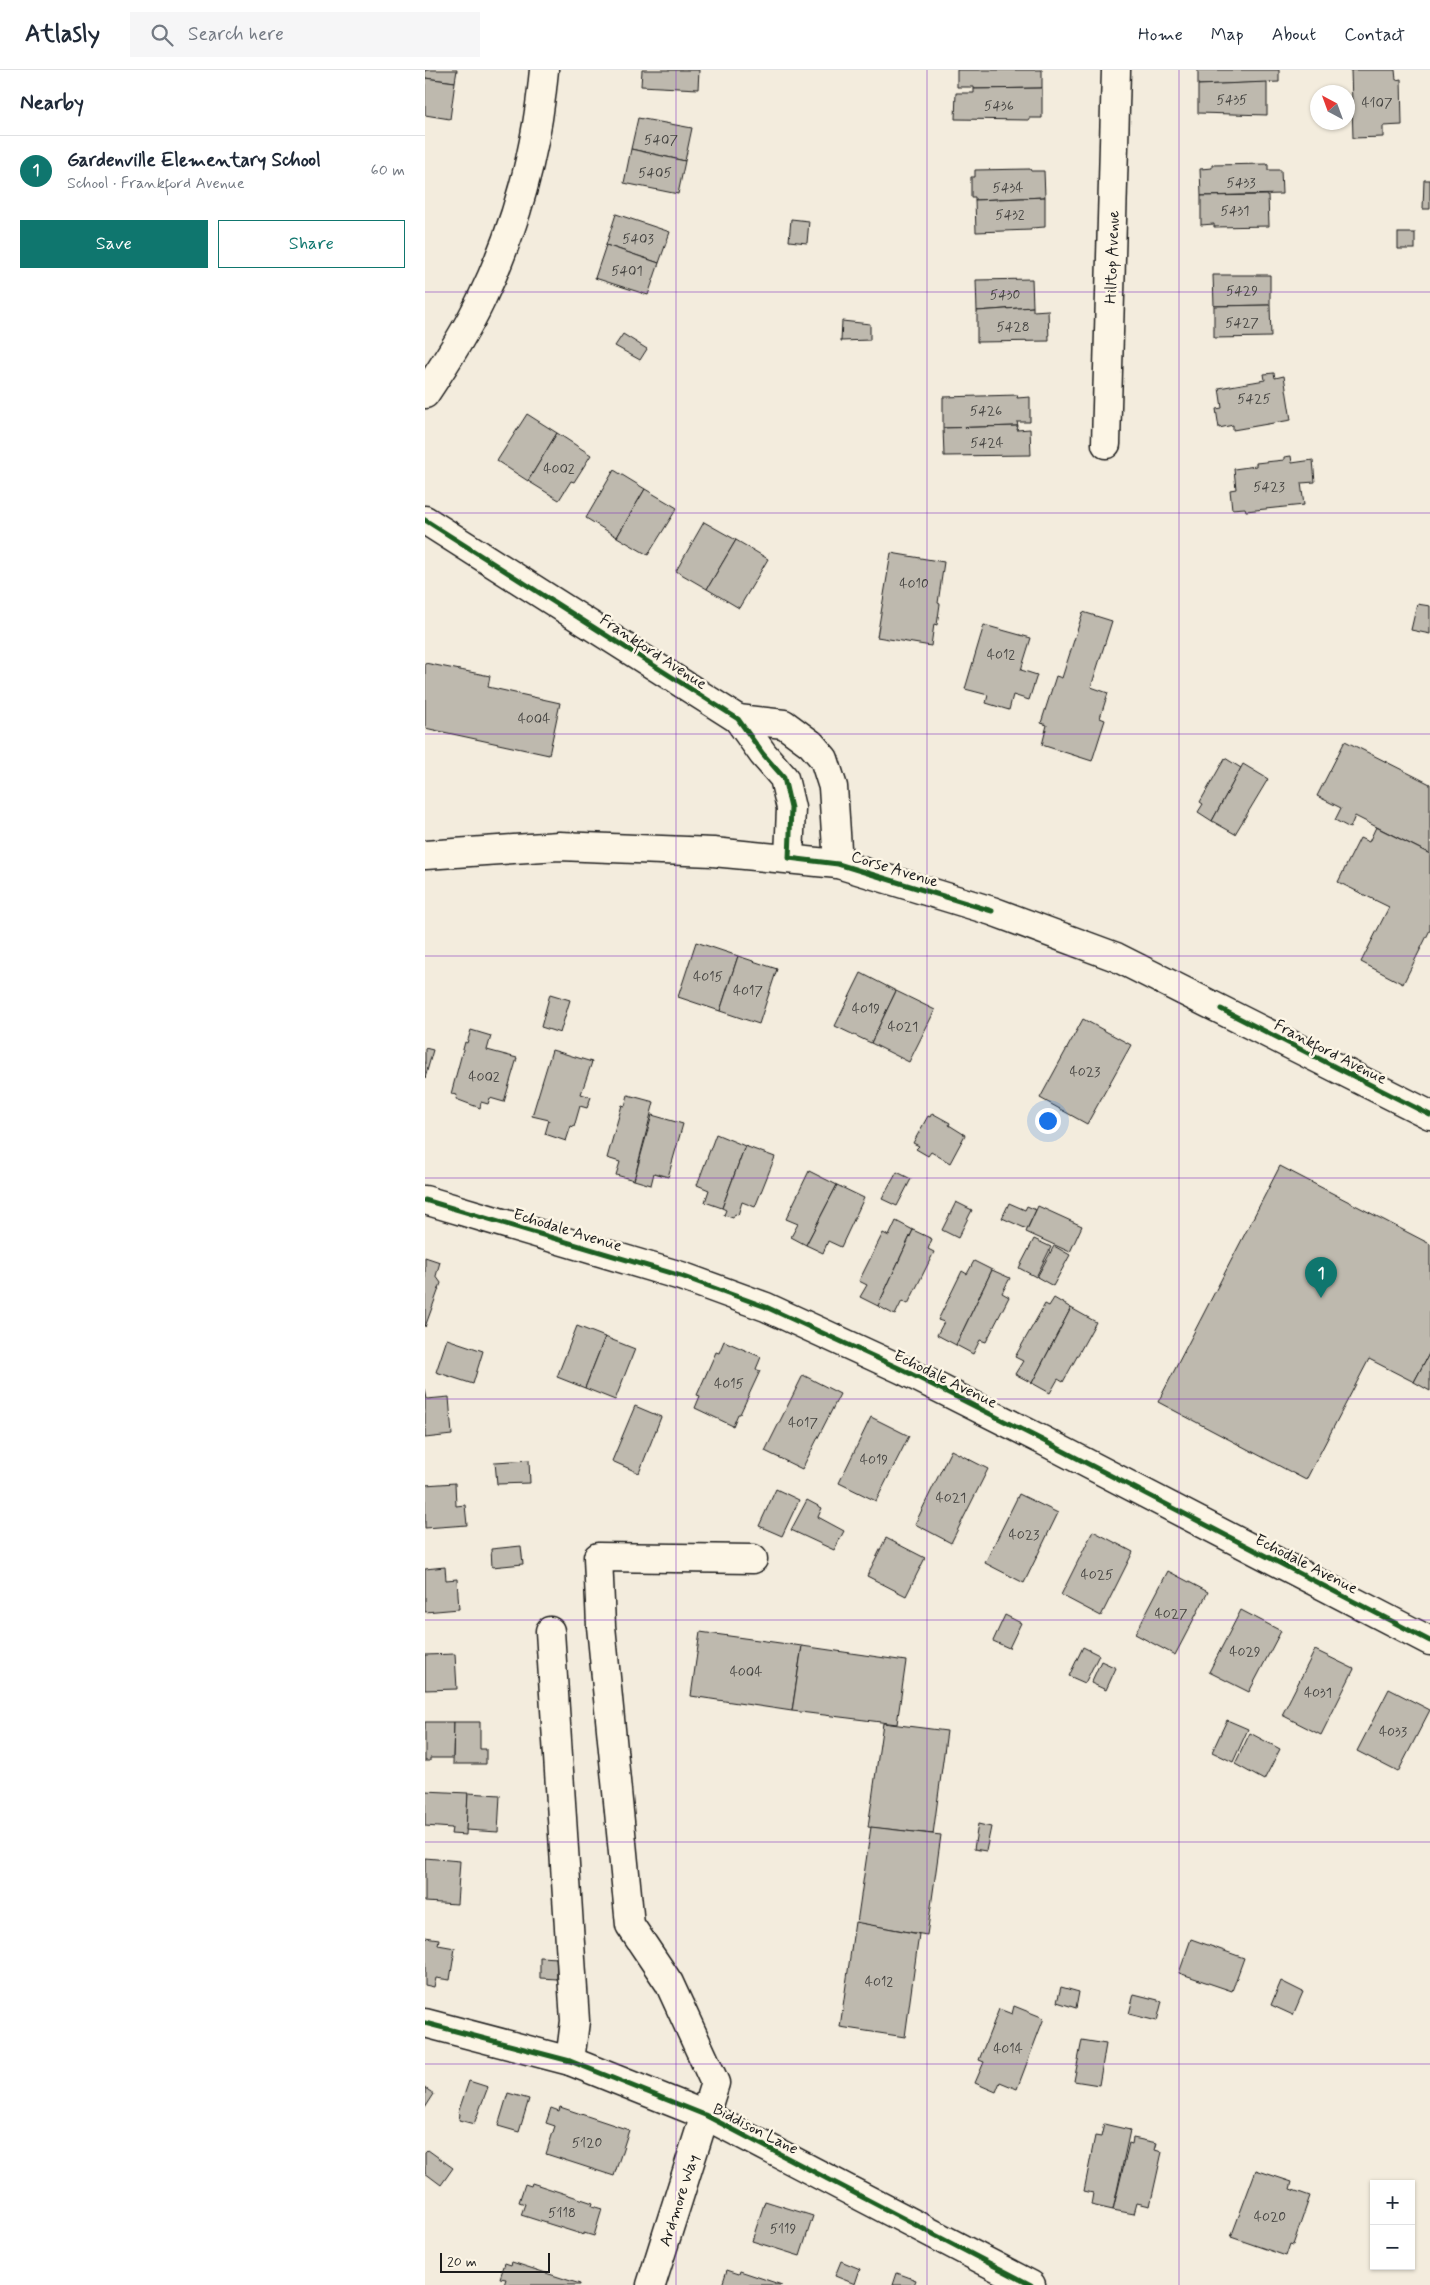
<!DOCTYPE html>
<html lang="en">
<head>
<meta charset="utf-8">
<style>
	body { margin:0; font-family:Mynerve,sans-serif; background:#f6f6f7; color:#1f2937 }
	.controls { position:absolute; right:15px; bottom:15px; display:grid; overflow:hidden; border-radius:0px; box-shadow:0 1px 4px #0004 }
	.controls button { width:45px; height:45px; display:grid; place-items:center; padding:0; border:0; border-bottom:1px solid #e0e1e3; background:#fff; color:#1f2937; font:25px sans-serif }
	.compass { position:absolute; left:885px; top:15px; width:45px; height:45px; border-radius:50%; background:#fff; box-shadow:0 1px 4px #0004; rotate:319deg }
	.scale { position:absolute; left:15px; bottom:12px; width:110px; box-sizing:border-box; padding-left:5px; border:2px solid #1c1c1c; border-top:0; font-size:14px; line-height:18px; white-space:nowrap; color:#1c1c1c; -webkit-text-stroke:4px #fcf5e5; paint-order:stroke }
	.you { position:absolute; left:622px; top:1050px; width:18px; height:18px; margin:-12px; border:4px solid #fff; border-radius:50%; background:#1a73e8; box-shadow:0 0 0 8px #1a73e833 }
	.badge { display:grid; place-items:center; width:32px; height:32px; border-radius:50%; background:#0f766e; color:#fff; font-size:16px; font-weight:700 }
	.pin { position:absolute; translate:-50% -41px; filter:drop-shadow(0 1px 2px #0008) }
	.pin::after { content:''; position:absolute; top:26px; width:18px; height:15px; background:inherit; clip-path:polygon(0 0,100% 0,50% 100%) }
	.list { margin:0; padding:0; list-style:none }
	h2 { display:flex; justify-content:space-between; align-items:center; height:65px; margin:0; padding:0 20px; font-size:21px }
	h2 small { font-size:16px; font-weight:400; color:#747a83 }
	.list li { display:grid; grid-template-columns:32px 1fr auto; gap:15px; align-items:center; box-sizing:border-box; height:70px; padding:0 20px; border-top:1px solid #e0e1e3 }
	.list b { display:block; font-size:19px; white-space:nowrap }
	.list p { margin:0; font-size:16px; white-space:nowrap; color:#747a83 }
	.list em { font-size:16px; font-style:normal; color:#747a83 }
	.actions { display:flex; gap:10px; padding:15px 20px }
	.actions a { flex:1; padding:11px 0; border:1px solid #0f766e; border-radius:0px; text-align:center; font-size:18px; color:#0f766e }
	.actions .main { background:#0f766e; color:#fff }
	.icon { flex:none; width:28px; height:28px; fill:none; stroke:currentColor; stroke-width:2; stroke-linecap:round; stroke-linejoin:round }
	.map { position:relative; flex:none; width:1005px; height:2215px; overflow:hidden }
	header { display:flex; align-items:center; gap:30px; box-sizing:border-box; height:70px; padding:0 25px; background:#fff; border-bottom:1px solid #e0e1e3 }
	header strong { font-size:24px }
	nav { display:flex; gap:28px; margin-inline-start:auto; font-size:18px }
	.search { width:350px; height:45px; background:#f6f6f7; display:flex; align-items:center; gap:12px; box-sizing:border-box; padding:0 18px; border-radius:0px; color:#747a83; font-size:19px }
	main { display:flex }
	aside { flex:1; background:#fff }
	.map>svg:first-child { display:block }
	.building { fill:#beb9ae; stroke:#1c1c1c }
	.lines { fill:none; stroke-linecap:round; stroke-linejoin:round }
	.minor-casing { stroke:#1c1c1c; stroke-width:31 }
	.major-casing { stroke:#1c1c1c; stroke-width:31 }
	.minor { stroke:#fcf5e5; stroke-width:28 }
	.major { stroke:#fcf5e5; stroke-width:28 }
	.cycleway-casing { stroke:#fcf5e5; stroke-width:8 }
	.cycleway { stroke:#1b5e20; stroke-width:5 }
	.grid { fill:none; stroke:#7b2cbf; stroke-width:1; stroke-opacity:0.55 }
	.labels { text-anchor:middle; stroke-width:5; stroke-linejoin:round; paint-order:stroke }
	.number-label { font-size:14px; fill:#444340 }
	.street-label { font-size:16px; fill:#1c1c1c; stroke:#fcf5e5 }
</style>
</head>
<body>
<header>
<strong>Atlasly</strong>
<div class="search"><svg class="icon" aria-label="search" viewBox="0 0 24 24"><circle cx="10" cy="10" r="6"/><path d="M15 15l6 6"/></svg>Search here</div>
<nav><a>Home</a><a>Map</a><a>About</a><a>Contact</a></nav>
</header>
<main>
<aside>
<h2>Nearby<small></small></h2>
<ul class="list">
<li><span class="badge">1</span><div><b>Gardenville Elementary School</b><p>School · Frankford Avenue</p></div><em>60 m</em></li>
</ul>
<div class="actions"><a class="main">Save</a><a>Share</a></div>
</aside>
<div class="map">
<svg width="1005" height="2215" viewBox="0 0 1005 2215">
	<rect width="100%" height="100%" fill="#f3ecdd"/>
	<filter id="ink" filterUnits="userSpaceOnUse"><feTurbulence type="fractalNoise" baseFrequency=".02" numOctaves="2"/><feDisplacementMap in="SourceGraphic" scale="10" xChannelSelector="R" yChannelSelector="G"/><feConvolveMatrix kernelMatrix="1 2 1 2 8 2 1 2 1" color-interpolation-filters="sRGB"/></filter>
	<g filter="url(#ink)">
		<g class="building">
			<polygon points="0,0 32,0 30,12 0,8"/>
			<polygon points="217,0 274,0 273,19 216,16"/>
			<polygon points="532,0 617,0 617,18 549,19 549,17 532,17"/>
			<polygon points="773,0 854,0 854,12 773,15"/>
			<polygon points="926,0 970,0 971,10 976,9 977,55 958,56 958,67 928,68"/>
			<polygon points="0,8 30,12 25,49 0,45"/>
			<polygon points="842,12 842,45 773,43 773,15"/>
			<polygon points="617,18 617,48 604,48 604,50 530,49 531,23 549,23 549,19"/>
			<polygon points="213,48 267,58 260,91 206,79"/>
			<polygon points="206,79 260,91 253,124 199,113"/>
			<polygon points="843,94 843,100 856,100 857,124 776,126 775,99 787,98 787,95"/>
			<polygon points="605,99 606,101 619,101 620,127 550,130 550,127 546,127 546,107 550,107 550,100"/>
			<polygon points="999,110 1005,110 1005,139 998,139"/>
			<polygon points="843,125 844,156 789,157 789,154 776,155 776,126"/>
			<polygon points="620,127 620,157 606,158 606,160 551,162 550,130"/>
			<polygon points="191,144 245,162 234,193 181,175"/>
			<polygon points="366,149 384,151 382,173 364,171"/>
			<rect x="973" y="163" width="17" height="16"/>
			<polygon points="181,175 234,193 223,225 170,208"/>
			<polygon points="788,205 845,205 845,235 789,236"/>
			<polygon points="607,209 608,237 552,241 551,210"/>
			<polygon points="845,235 846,267 789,268 789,236"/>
			<polygon points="608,237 608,241 623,240 624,271 552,272 552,241"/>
			<polygon points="417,251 445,254 445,270 416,271"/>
			<polygon points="198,264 222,279 215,290 190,276"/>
			<polygon points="849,303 850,308 859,306 866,350 808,360 808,355 794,358 791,339 797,338 794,318 840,310 839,304"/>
			<polygon points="593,325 592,328 605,327 605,352 592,352 593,356 518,358 518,327"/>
			<polygon points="102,344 132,363 103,411 72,391"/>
			<polygon points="593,356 592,360 605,359 606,385 519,386 518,358"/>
			<polygon points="132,363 166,385 149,412 146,411 134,430 103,411"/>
			<polygon points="866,386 867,393 888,390 890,412 876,413 879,435 821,441 820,438 807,439 805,420 811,419 809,399 831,396 831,393 859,390 859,387"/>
			<polygon points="189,400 220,419 192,467 161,448"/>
			<polygon points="220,419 252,438 223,485 192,467"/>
			<polygon points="279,452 311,470 282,519 251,501"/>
			<polygon points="311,470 343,489 314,538 282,519"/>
			<polygon points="466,483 519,492 513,533 515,534 512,555 509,554 506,576 452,567"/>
			<polygon points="992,534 1005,536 1005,564 986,560"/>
			<polygon points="658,542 687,551 666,617 683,623 675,648 680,650 667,691 617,675 622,655 616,653 631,606 637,608"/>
			<polygon points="559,555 606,568 596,600 612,605 604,630 588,625 584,640 561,633 563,625 540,619"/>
			<polygon points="0,593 65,606 63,617 135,633 124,685 0,658"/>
			<polygon points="920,671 1005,714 1005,784 930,746 925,758 910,750 916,738 892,726"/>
			<polygon points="800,688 816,698 787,751 773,742 778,734 775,732"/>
			<polygon points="818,694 843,709 810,764 787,751"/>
			<polygon points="951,757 1005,784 1005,860 978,914 936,892 964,837 913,812 935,768 944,772"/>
			<polygon points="271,872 313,886 295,941 253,927"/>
			<polygon points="313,886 352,899 334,954 295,941"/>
			<polygon points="436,903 471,921 446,973 410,956"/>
			<polygon points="471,921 510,940 484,992 446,973"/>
			<polygon points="125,924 145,930 135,963 116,957"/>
			<polygon points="658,949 706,975 662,1054 615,1028"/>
			<polygon points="46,960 66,966 62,980 92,988 79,1032 65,1028 63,1034 56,1032 55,1038 31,1029 32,1025 26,1024 40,972 42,973"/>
			<polygon points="0,978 8,980 0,1008"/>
			<polygon points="127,980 167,992 156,1024 166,1027 162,1038 155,1036 149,1057 146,1056 141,1071 120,1064 124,1050 107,1046"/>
			<polygon points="203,1025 229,1032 209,1110 191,1105 195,1092 182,1088 197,1035 200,1036"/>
			<polygon points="507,1043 525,1053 524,1055 540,1065 525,1093 506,1082 503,1086 491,1079 494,1076 488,1073 503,1046 505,1047"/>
			<polygon points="227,1045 258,1054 243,1107 229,1103 226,1115 209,1110"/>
			<polygon points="291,1064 320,1076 297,1138 280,1132 284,1120 272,1115"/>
			<polygon points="320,1076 350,1087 330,1137 317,1132 313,1145 310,1144 308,1148 299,1145 301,1140 297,1138"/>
			<polygon points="855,1096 1005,1174 1005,1282 989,1312 944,1289 881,1410 733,1332"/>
			<polygon points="384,1101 412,1115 381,1175 366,1167 373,1154 361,1149"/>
			<polygon points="472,1102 486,1109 472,1136 457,1129"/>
			<polygon points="412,1115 439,1128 416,1177 403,1171 398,1183 381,1175"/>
			<polygon points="531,1132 547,1140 533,1168 517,1160"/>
			<polygon points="584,1133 600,1140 602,1136 611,1140 602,1159 577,1148"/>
			<polygon points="613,1136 657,1156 645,1182 601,1162"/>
			<polygon points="471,1151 488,1160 453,1236 435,1227 442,1215 434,1211 458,1163 464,1166"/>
			<polygon points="488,1160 507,1169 503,1179 509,1182 483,1234 477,1231 470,1245 453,1236"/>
			<polygon points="609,1169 626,1177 611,1207 594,1198"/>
			<polygon points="629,1176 645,1185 628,1216 612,1207"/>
			<polygon points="0,1187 15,1192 11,1206 16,1213 0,1257"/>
			<polygon points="549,1191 567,1200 531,1275 512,1265 519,1252 513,1250 537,1201 542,1204"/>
			<polygon points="567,1200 585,1208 577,1223 584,1227 561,1272 555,1270 548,1284 531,1275"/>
			<polygon points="629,1228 646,1238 607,1313 590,1304 598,1291 590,1287 620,1234 624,1236"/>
			<polygon points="646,1238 671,1252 638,1312 633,1309 625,1323 607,1313"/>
			<polygon points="152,1256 180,1267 160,1318 132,1307"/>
			<polygon points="180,1267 210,1279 190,1330 160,1318"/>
			<polygon points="22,1269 58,1281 48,1314 11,1302"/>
			<polygon points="299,1271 336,1287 331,1299 335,1301 315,1344 313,1344 308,1356 270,1338 275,1326 272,1325 291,1282 294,1283"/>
			<polygon points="1005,1282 1005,1321 989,1312"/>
			<polygon points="378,1305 415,1324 377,1399 340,1381"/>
			<polygon points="0,1319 2,1329 24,1327 27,1365 0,1368"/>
			<polygon points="210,1336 236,1347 214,1403 187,1391"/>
			<polygon points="446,1347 484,1366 451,1431 414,1413"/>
			<polygon points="526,1380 563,1399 526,1473 490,1454"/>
			<polygon points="104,1390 105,1413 72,1414 70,1392"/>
			<polygon points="30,1413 31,1436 40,1435 42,1455 0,1458 0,1415"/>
			<polygon points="351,1419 374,1430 357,1466 334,1456"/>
			<polygon points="594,1424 633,1443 599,1513 560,1493"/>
			<polygon points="382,1430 397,1438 393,1447 419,1461 409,1480 366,1460"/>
			<polygon points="668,1461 708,1482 676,1546 636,1525"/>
			<polygon points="461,1468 500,1488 481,1526 442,1506"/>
			<polygon points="96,1476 98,1494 67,1497 66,1479"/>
			<polygon points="20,1497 21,1510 32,1509 34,1539 0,1542 0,1499"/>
			<polygon points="743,1501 783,1522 750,1585 710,1564"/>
			<polygon points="816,1540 856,1561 824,1622 784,1602"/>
			<polygon points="580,1545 596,1553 584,1578 568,1571"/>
			<polygon points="275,1562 377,1576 367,1641 266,1626"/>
			<polygon points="377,1576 481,1591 472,1654 367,1641"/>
			<polygon points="658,1577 674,1585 660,1613 644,1606"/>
			<polygon points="890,1580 929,1599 896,1665 857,1645"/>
			<polygon points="30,1584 32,1619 0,1620 0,1585"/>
			<polygon points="676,1591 691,1598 681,1620 666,1613"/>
			<polygon points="964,1619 1005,1640 973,1702 932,1681"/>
			<polygon points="802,1650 823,1659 808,1692 787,1682"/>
			<polygon points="0,1652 29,1652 28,1688 5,1688 5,1691 0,1691"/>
			<polygon points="29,1652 55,1652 55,1679 61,1679 61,1694 28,1694"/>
			<polygon points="458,1653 522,1661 508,1764 443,1757"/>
			<polygon points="825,1663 855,1679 839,1710 810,1694"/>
			<polygon points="0,1721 43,1723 41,1765 26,1764 27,1758 0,1756"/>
			<polygon points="43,1723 75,1725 73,1762 41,1760"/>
			<polygon points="553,1754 566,1757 561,1781 549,1779"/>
			<polygon points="446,1757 516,1765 502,1865 432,1853"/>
			<polygon points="0,1788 35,1791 32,1834 0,1832"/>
			<polygon points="430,1852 494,1864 480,1967 415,1957"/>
			<polygon points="0,1867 14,1869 13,1875 30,1878 25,1910 11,1908 9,1917 0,1915"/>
			<polygon points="766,1869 819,1888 807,1921 754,1903"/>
			<polygon points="115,1887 132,1888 132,1909 115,1908"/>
			<polygon points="856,1911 878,1922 868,1945 846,1935"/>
			<polygon points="636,1917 654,1922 651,1938 632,1932"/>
			<polygon points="709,1924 737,1931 732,1951 704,1944"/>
			<polygon points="589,1936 619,1948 592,2019 575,2012 571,2022 550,2013 559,1992 554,1990 574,1939 587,1944"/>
			<polygon points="657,1970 681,1974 674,2015 649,2011"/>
			<polygon points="44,2011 63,2017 49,2054 34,2050 35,2044 33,2043"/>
			<polygon points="0,2018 9,2024 0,2038"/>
			<polygon points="83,2023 104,2029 94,2062 73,2056"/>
			<polygon points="135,2037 204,2060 189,2106 121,2084 130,2056 121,2053 126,2038 134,2041"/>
			<polygon points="679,2054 705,2060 688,2140 666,2135 668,2123 659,2121 670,2066 676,2067"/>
			<polygon points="708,2068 732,2073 730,2080 737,2082 725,2136 712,2133 709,2144 688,2140 704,2073 707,2074"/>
			<polygon points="3,2080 28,2098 16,2115 0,2103 0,2083"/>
			<polygon points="831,2100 867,2112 865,2119 885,2126 868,2175 865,2174 861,2186 806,2167"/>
			<polygon points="107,2113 168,2133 167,2136 177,2139 169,2166 159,2163 159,2165 96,2145 100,2134 94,2132 100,2114 106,2116"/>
			<polygon points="340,2131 388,2146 375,2186 327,2171"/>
			<polygon points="416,2191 435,2199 430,2214 410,2206"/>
			<polygon points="87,2192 155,2214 155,2215 79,2215 81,2209 75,2208 80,2193 86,2195"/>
			<polygon points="302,2200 314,2204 315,2201 357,2215 297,2215"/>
			<polygon points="472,2203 491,2210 489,2215 468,2215"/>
		</g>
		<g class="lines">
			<g class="minor-casing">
				<g id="minor">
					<path d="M0,324C20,294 41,262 56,230C91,158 112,79 119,0"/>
					<polyline points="681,374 691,0"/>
					<polyline points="0,450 313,649 338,684 359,708 366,738 364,788"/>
					<polyline points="313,649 359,654 386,674 399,689 408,717 413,794"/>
					<polyline points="0,1130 256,1206 341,1237 478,1300 617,1370 1005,1571"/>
					<polyline points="125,1561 150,1951 145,1991"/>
					<polyline points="0,1953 145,1991 280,2045 606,2215"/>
					<polyline points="226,2215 290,2013 244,1913 205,1855 176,1556 173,1487 328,1489"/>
				</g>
			</g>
			<g class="major-casing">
				<polyline id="major" points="0,785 134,776 288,782 413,794 567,841 691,887 1005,1045"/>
			</g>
			<use href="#minor" class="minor"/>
			<use href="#major" class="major"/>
			<g class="cycleway-casing">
				<g id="cycleway">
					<polyline points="0,450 313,649 338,684 359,708 366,738 364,788 413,794 567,841"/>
					<polyline points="796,939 1005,1045"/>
					<polyline points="0,1130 256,1206 341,1237 478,1300 617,1370 1005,1571"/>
					<polyline points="0,1953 145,1991 280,2045 606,2215"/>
				</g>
			</g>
			<use href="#cycleway" class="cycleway"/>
		</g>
	</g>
	<path class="grid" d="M251,0V2215M502,0V2215M754,0V2215M0,222H1005M0,443H1005M0,664H1005M0,886H1005M0,1108H1005M0,1329H1005M0,1550H1005M0,1772H1005M0,1994H1005"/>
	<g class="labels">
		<g class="number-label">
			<text x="807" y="34">5435</text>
			<text x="952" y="37">4107</text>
			<text x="574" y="40">5436</text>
			<text x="236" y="74">5407</text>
			<text x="230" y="107">5405</text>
			<text x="816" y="117">5433</text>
			<text x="583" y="122">5434</text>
			<text x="810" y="145">5431</text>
			<text x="585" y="149">5432</text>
			<text x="213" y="173">5403</text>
			<text x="202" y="205">5401</text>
			<text x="817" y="225">5429</text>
			<text x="580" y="229">5430</text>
			<text x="817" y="257">5427</text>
			<text x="588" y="261">5428</text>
			<text x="829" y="333">5425</text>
			<text x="561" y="345">5426</text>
			<text x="562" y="377">5424</text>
			<text x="134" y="403">4002</text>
			<text x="844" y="421">5423</text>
			<text x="489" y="518">4010</text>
			<text x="576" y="589">4012</text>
			<text x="109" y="653">4004</text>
			<text x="283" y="911">4015</text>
			<text x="323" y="925">4017</text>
			<text x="441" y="943">4019</text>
			<text x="478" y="961">4021</text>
			<text x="660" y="1006">4023</text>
			<text x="59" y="1011">4002</text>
			<text x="304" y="1318">4015</text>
			<text x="378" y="1357">4017</text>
			<text x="449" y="1394">4019</text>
			<text x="526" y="1432">4021</text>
			<text x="599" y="1469">4023</text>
			<text x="672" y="1509">4025</text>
			<text x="746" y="1548">4027</text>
			<text x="820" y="1586">4029</text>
			<text x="321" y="1606">4004</text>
			<text x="893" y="1627">4031</text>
			<text x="968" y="1666">4033</text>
			<text x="454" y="1916">4012</text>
			<text x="583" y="1983">4014</text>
			<text x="162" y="2077">5120</text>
			<text x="137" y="2147">5118</text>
			<text x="845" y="2151">4020</text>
			<text x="358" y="2163">5119</text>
		</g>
		<g class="street-label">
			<text transform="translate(686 187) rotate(-88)" y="6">Hilltop Avenue</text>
			<text transform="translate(229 581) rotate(33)" y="6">Frankford Avenue</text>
			<text transform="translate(470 798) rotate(17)" y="6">Corse Avenue</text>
			<text transform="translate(906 981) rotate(27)" y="6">Frankford Avenue</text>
			<text transform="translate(143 1159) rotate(17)" y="6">Echodale Avenue</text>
			<text transform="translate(521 1308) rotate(26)" y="6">Echodale Avenue</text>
			<text transform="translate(882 1493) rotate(27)" y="6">Echodale Avenue</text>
			<text transform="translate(331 2058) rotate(27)" y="6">Biddison Lane</text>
			<text transform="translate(253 2130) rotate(-72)" y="6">Ardmore Way</text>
		</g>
	</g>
</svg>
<div class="controls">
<button>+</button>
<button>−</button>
</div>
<svg class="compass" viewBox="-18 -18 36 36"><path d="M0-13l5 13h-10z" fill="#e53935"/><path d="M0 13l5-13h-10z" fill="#747a83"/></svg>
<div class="scale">20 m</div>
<div class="you"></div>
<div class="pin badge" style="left:896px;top:1228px">1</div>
</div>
</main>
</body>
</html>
